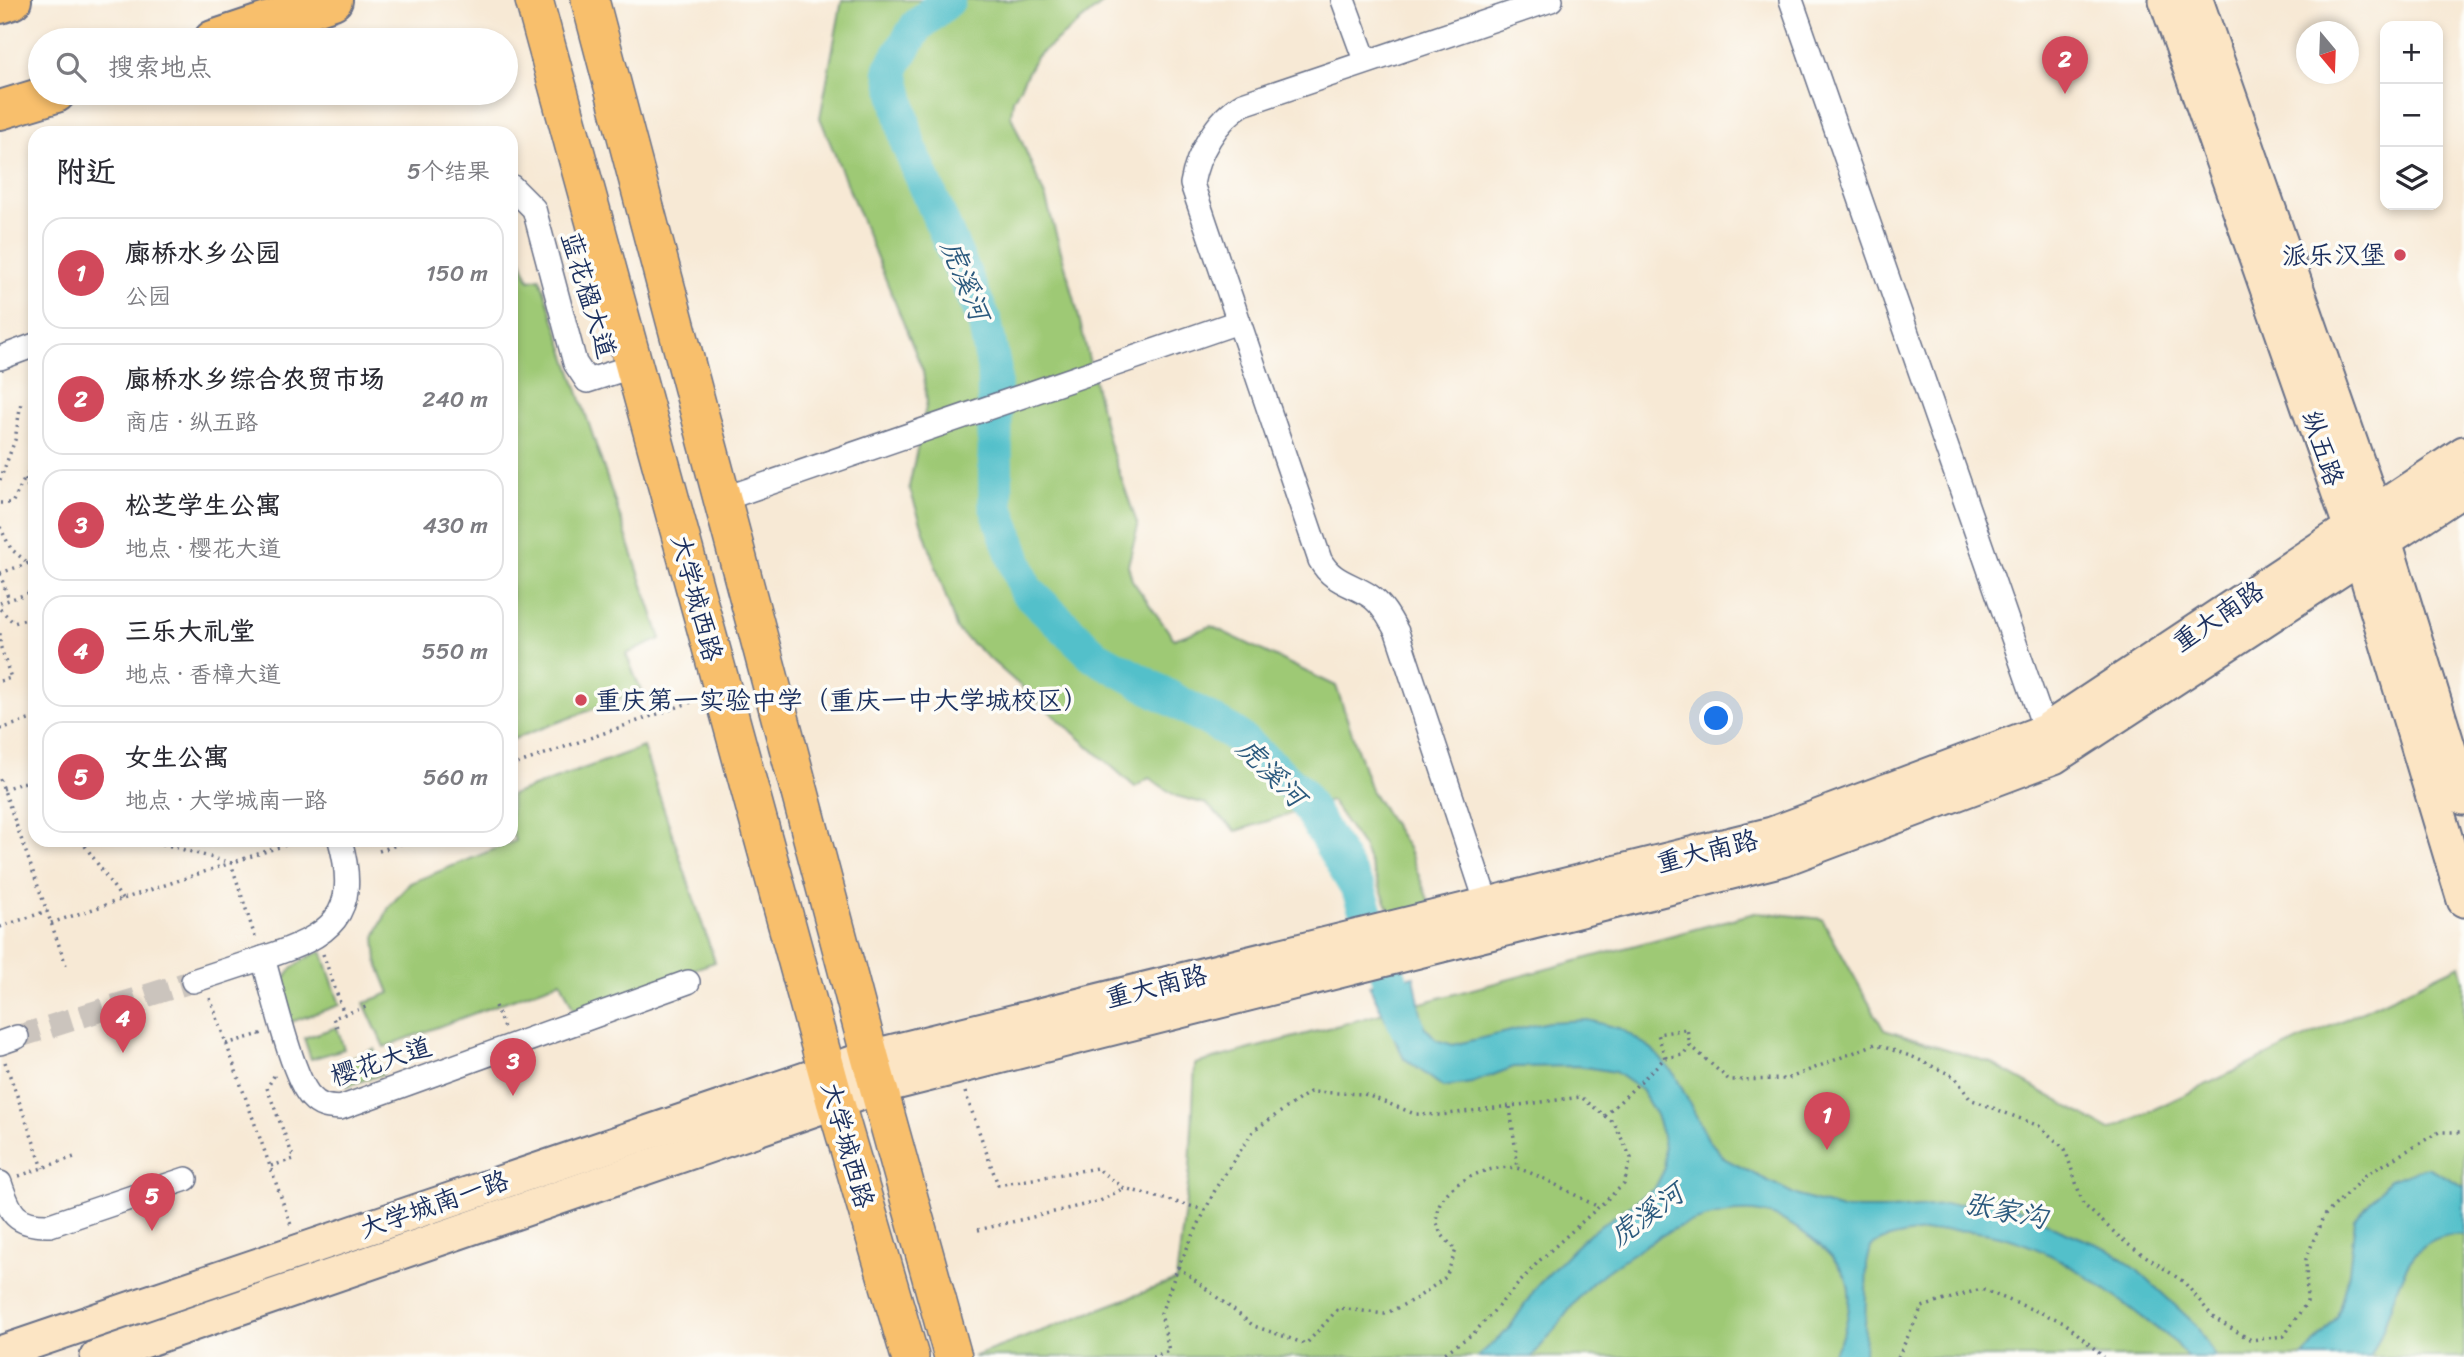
<!DOCTYPE html>
<html lang="zh">
<head>
<meta charset="utf-8">
<style>
	body { margin:0; font-family:Sriracha,"LXGW WenKai TC",sans-serif; background:#f7f7f7; color:#2b2b33 }
	.controls { position:absolute; right:21px; top:21px; display:grid; overflow:hidden; border-radius:14px; box-shadow:0 4px 10px #0003 }
	.controls button { width:63px; height:63px; display:grid; place-items:center; padding:0; border:0; border-bottom:2px solid #e1e1e2; background:#fff; color:#2b2b33; font:35px sans-serif }
	.compass { position:absolute; left:2296px; top:21px; width:63px; height:63px; border-radius:50%; background:#fff; box-shadow:0 4px 10px #0003; rotate:161deg }
	.you { position:absolute; left:1717px; top:719px; width:24px; height:24px; margin:-18px; border:5px solid #fff; border-radius:50%; background:#1a73e8; box-shadow:0 0 0 10px #1a73e833 }
	.badge { display:grid; place-items:center; width:46px; height:46px; border-radius:50%; background:#d1495b; color:#fff; font-size:23px; font-weight:700 }
	.pin { position:absolute; translate:-50% -58px; filter:drop-shadow(0 2px 4px #0008) }
	.pin::after { content:''; position:absolute; top:37px; width:24px; height:21px; background:inherit; clip-path:polygon(0 0,100% 0,50% 100%) }
	.list { margin:0; padding:0; list-style:none }
	h2 { display:flex; justify-content:space-between; align-items:center; height:91px; margin:0; padding:0 28px; font-size:30px }
	h2 small { font-size:23px; font-weight:400; color:#7c7c81 }
	.list li { display:grid; grid-template-columns:46px 1fr auto; gap:21px; align-items:center; box-sizing:border-box; height:112px; margin:0 14px 14px; padding:0 14px; border:2px solid #e1e1e2; border-radius:21px }
	.list b { display:block; font-size:26px; white-space:nowrap }
	.list p { margin:0; font-size:23px; white-space:nowrap; color:#7c7c81 }
	.list em { font-size:23px; font-style:normal; color:#7c7c81 }
	.icon { flex:none; width:38px; height:38px; fill:none; stroke:currentColor; stroke-width:2; stroke-linecap:round; stroke-linejoin:round }
	.map { position:relative; flex:none; width:2464px; height:1357px; overflow:hidden }
	.search { position:absolute; background:#fff; box-shadow:0 4px 10px #0003; left:28px; top:28px; width:490px; height:77px; display:flex; align-items:center; gap:18px; box-sizing:border-box; padding:0 24px; border-radius:38px; color:#7c7c81; font-size:26px }
	.panel { position:absolute; background:#fff; box-shadow:0 4px 10px #0003; left:28px; top:126px; width:490px; height:721px; border-radius:21px }
	.map>svg:first-child { display:block }
	.green { fill:#9ec975; stroke:#5c7c6a; stroke-width:2 }
	.water { fill:#52c0ca; stroke:#367894; stroke-width:2 }
	.lines { fill:none; stroke-linecap:round; stroke-linejoin:round }
	.river { stroke:#52c0ca; stroke-width:35 }
	.street-tunnel { stroke:#cbc4bd; stroke-width:23; stroke-dasharray:23 11; stroke-linecap:butt }
	.street-casing { stroke:#687088; stroke-width:26 }
	.secondary-casing { stroke:#687088; stroke-width:37 }
	.primary-casing { stroke:#687088; stroke-width:40 }
	.highway-casing { stroke:#687088; stroke-width:42 }
	.path { stroke:#687088; stroke-width:3.5; stroke-dasharray:2 5; stroke-linecap:butt }
	.street { stroke:#fff; stroke-width:23 }
	.secondary { stroke:#fce5c4; stroke-width:33 }
	.primary { stroke:#f8bf6c; stroke-width:37 }
	.highway { stroke:#f8bf6c; stroke-width:38 }
	.poi-dot { fill:#d1495b; stroke:#fdfcf7; stroke-width:2.5 }
	.labels { text-anchor:middle; stroke-width:7; stroke-linejoin:round; paint-order:stroke }
	.poi-label { font-size:26px; fill:#1b2f5e; stroke:#fdfcf7; text-anchor:end }
	.street-label { font-size:26px; fill:#1b2f5e; stroke:#fdfcf7 }
	.water-label { font-size:28px; font-style:italic; fill:#2c5a7e; stroke:#fdfcf7 }
</style>
</head>
<body>
<div class="map">
<svg width="2464" height="1357" viewBox="0 0 2464 1357">
	<rect width="100%" height="100%" fill="#fdfcf7"/>
	<filter id="ink" filterUnits="userSpaceOnUse"><feTurbulence type="fractalNoise" baseFrequency=".0143" numOctaves="2"/><feDisplacementMap in="SourceGraphic" scale="14" xChannelSelector="R" yChannelSelector="G"/><feConvolveMatrix kernelMatrix="1 2 1 2 8 2 1 2 1" color-interpolation-filters="sRGB"/></filter>
	<filter id="wash" filterUnits="userSpaceOnUse"><feTurbulence type="fractalNoise" baseFrequency=".00686" numOctaves="4" result="noise"/><feDisplacementMap in="SourceGraphic" scale="28" xChannelSelector="R" yChannelSelector="G"/><feGaussianBlur stdDeviation="1.57" result="paint"/><feColorMatrix in="noise" values="0 0 0 0 0 0 0 0 0 0 0 0 0 0 0 0 0 1.4 0 .05"/><feComposite in="paint" operator="in"/></filter>
	<g filter="url(#wash)">
		<rect width="100%" height="100%" fill="#f7e9d5"/>
		<g class="green">
			<polygon points="842,0 1107,0 1036,57 1013,100 1011,116 1046,199 1074,297 1109,443 1138,526 1128,565 1132,580 1174,639 1211,626 1336,686 1371,790 1408,848 1431,907 1391,914 1363,847 1331,801 1236,831 1206,804 1176,796 1149,778 1135,787 957,630 909,487 927,402 923,371 820,118"/>
			<polygon points="511,231 529,280 540,278 661,639 626,654 641,691 511,740"/>
			<polygon points="643,747 715,962 574,1011 561,981 384,1047 364,1003 390,993 377,961 375,937 389,907 410,883 515,841 511,829 511,795"/>
			<polygon points="1758,912 1822,919 1884,1030 1989,1062 2110,1130 2460,965 2464,980 2464,1357 973,1357 1176,1280 1190,1169 1195,1064"/>
			<path d="M322,951L340,1005L288,1023L276,994C285,971 299,960 322,951Z"/>
			<polygon points="337,1027 344,1049 311,1059 304,1038"/>
			<polygon points="374,1049 383,1074 347,1086 339,1062"/>
		</g>
		<g class="water">
			<path d="M1414,976L1423,1025L1437,1040L1453,1045L1548,1022L1588,1020L1621,1029L1652,1049L1675,1075L1708,1139L1725,1159L1798,1196L1842,1209H1892L1996,1201L2031,1213L2054,1227L2108,1249L2136,1269L2196,1325L2215,1357H2187L2176,1343C2095,1283 2030,1218 1922,1232C1905,1235 1885,1236 1871,1247L1867,1264L1864,1357H1830C1845,1339 1854,1303 1847,1281C1839,1255 1788,1216 1761,1213C1734,1209 1709,1216 1683,1225C1662,1233 1605,1270 1589,1286C1568,1308 1553,1335 1531,1357H1477L1508,1330L1537,1286L1573,1249L1590,1233L1655,1188L1665,1168L1663,1137L1656,1115L1641,1090L1615,1072L1579,1066L1514,1067L1472,1083L1443,1087L1404,1058L1369,985Z"/>
			<path d="M2427,1167L2464,1186V1235C2395,1229 2397,1315 2370,1357H2303L2337,1317L2349,1272L2355,1219L2389,1180Z"/>
		</g>
		<g class="lines">
			<polyline class="river" points="948,0 917,26 891,69 908,144 985,323 994,369 996,505 1025,589 1095,656 1233,733 1299,791 1359,891 1406,1025"/>
		</g>
	</g>
	<g filter="url(#ink)">
		<g class="lines">
			<polyline class="street-tunnel" points="17,1037 193,981"/>
			<g class="street-casing">
				<g id="street">
					<polyline points="1343,0 1365,60"/>
					<polyline points="1791,0 2050,744"/>
					<polyline points="511,186 534,209 575,363 587,381 634,366"/>
					<polyline points="0,358 35,345"/>
					<polyline points="723,499 1238,322"/>
					<path d="M340,840C361,916 331,936 263,958C272,988 292,1078 311,1097C320,1107 328,1107 340,1108L688,982"/>
					<path d="M1491,916L1397,632C1390,619 1382,604 1370,596C1350,583 1332,582 1320,560L1192,184C1197,154 1217,119 1243,104L1551,0"/>
					<polyline points="193,981 263,958"/>
					<polyline points="0,1043 17,1037"/>
					<path d="M0,1183C10,1213 15,1226 50,1225L186,1179"/>
				</g>
			</g>
			<g class="secondary-casing">
				<g id="secondary">
					<polyline points="2166,0 2361,557 2464,900"/>
					<polyline points="2196,0 2385,541 2464,798"/>
					<polyline points="0,1353 870,1057 1772,834 2045,731 2464,453"/>
					<polyline points="97,1357 879,1087 1783,859 2054,757 2464,489"/>
				</g>
			</g>
			<g class="primary-casing">
				<g id="primary">
					<polyline points="534,0 835,1101 910,1357"/>
					<polyline points="590,0 870,1057 953,1357"/>
				</g>
			</g>
			<g class="highway-casing">
				<g id="highway">
					<polyline points="0,4 12,0"/>
					<polyline points="213,40 333,0"/>
					<polyline points="0,110 56,93"/>
				</g>
			</g>
			<g class="path">
				<polyline points="35,460 25,478 35,508"/>
				<polyline points="0,480 15,440 21,402"/>
				<polyline points="0,503 12,503 25,478"/>
				<polyline points="0,527 11,549 35,569"/>
				<polyline points="0,573 35,561"/>
				<polyline points="0,574 9,600"/>
				<polyline points="0,603 35,591"/>
				<polyline points="0,609 14,623 35,616"/>
				<polyline points="0,681 11,678 0,645 0,630"/>
				<polyline points="0,729 35,718"/>
				<polyline points="511,766 697,700"/>
				<polyline points="0,779 66,965"/>
				<polyline points="3,789 35,779"/>
				<polyline points="81,840 122,899"/>
				<polyline points="149,840 231,863 256,940"/>
				<polyline points="379,851 411,840"/>
				<polyline points="51,923 300,840"/>
				<polyline points="0,927 47,911"/>
				<polyline points="323,954 344,1014"/>
				<polyline points="210,998 292,1228"/>
				<polyline points="495,1006 504,1028"/>
				<polyline points="337,1027 333,1018 366,1007"/>
				<polyline points="226,1044 260,1034 261,1038"/>
				<polyline points="1690,1045 1729,1080 1787,1079 1875,1044 1913,1057 1955,1077 1970,1099 2039,1126 2065,1149 2083,1204 2126,1243 2184,1282 2214,1318 2251,1340 2284,1336 2307,1302 2306,1259 2323,1217 2366,1175 2439,1132 2464,1132"/>
				<polyline points="5,1062 43,1168"/>
				<polyline points="965,1092 998,1185 1097,1168 1124,1188 1205,1210"/>
				<polyline points="1510,1107 1518,1168"/>
				<polyline points="1605,1116 1665,1058 1683,1055 1690,1045 1687,1029 1658,1034 1665,1058"/>
				<polyline points="271,1166 294,1159 267,1088 274,1076 273,1072"/>
				<polyline points="19,1176 77,1156"/>
				<polyline points="978,1230 1100,1201 1124,1188"/>
				<path d="M1178,1267L1254,1326L1306,1344L1339,1308L1385,1314L1417,1298L1446,1277L1456,1250C1451,1244 1441,1236 1439,1229C1423,1190 1490,1160 1520,1169C1547,1178 1573,1195 1599,1207"/>
				<polyline points="1152,1357 1169,1351 1161,1313 1178,1267 1217,1186 1254,1130 1310,1092 1364,1094 1415,1114 1440,1115 1581,1097 1614,1123 1631,1158 1624,1184 1539,1261 1474,1333 1439,1357"/>
				<polyline points="1898,1357 1922,1307 1981,1289 2064,1322 2104,1357"/>
			</g>
			<use href="#street" class="street"/>
			<use href="#secondary" class="secondary"/>
			<use href="#primary" class="primary"/>
			<use href="#highway" class="highway"/>
		</g>
	</g>
	<g class="poi-dot">
		<circle cx="2400" cy="255" r="7"/>
		<circle cx="581" cy="700" r="7"/>
	</g>
	<g class="labels">
		<g class="poi-label">
			<text x="2386" y="264">派乐汉堡</text>
			<text x="595" y="709" text-anchor="start">重庆第一实验中学（重庆一中大学城校区）</text>
		</g>
		<g class="street-label">
			<text transform="translate(589 295) rotate(73)" y="9">蓝花楹大道</text>
			<text transform="translate(2323 448) rotate(71)" y="9">纵五路</text>
			<text transform="translate(697 598) rotate(75)" y="9">大学城西路</text>
			<text transform="translate(2218 616) rotate(-34)" y="9">重大南路</text>
			<text transform="translate(1707 851) rotate(-14)" y="9">重大南路</text>
			<text transform="translate(1156 986) rotate(-14)" y="9">重大南路</text>
			<text transform="translate(381 1061) rotate(-18)" y="9">樱花大道</text>
			<text transform="translate(848 1145) rotate(74)" y="9">大学城西路</text>
			<text transform="translate(434 1204) rotate(-19)" y="9">大学城南一路</text>
		</g>
		<g class="water-label">
			<text transform="translate(966 280) rotate(68)" y="10">虎溪河</text>
			<text transform="translate(1272 772) rotate(45)" y="10">虎溪河</text>
			<text transform="translate(2006 1210) rotate(11)" y="10">张家沟</text>
			<text transform="translate(1646 1214) rotate(-36)" y="10">虎溪河</text>
		</g>
	</g>
</svg>
<div class="controls">
<button>+</button>
<button>−</button>
<button><svg class="icon" aria-label="layers" viewBox="0 0 24 24"><path d="M12 4l9 5-9 5-9-5zM3 14l9 5 9-5"/></svg></button>
</div>
<svg class="compass" viewBox="-18 -18 36 36"><path d="M0-13l5 13h-10z" fill="#e53935"/><path d="M0 13l5-13h-10z" fill="#7c7c81"/></svg>
<div class="you"></div>
<div class="pin badge" style="left:1827px;top:1150px">1</div>
<div class="pin badge" style="left:2065px;top:94px">2</div>
<div class="pin badge" style="left:513px;top:1096px">3</div>
<div class="pin badge" style="left:123px;top:1053px">4</div>
<div class="pin badge" style="left:152px;top:1231px">5</div>
<div class="search"><svg class="icon" aria-label="search" viewBox="0 0 24 24"><circle cx="10" cy="10" r="6"/><path d="M15 15l6 6"/></svg>搜索地点</div>
<section class="panel">
<h2>附近<small>5个结果</small></h2>
<ul class="list">
<li><span class="badge">1</span><div><b>廊桥水乡公园</b><p>公园</p></div><em>150 m</em></li>
<li><span class="badge">2</span><div><b>廊桥水乡综合农贸市场</b><p>商店 · 纵五路</p></div><em>240 m</em></li>
<li><span class="badge">3</span><div><b>松芝学生公寓</b><p>地点 · 樱花大道</p></div><em>430 m</em></li>
<li><span class="badge">4</span><div><b>三乐大礼堂</b><p>地点 · 香樟大道</p></div><em>550 m</em></li>
<li><span class="badge">5</span><div><b>女生公寓</b><p>地点 · 大学城南一路</p></div><em>560 m</em></li>
</ul>
</section>
</div>
</body>
</html>
